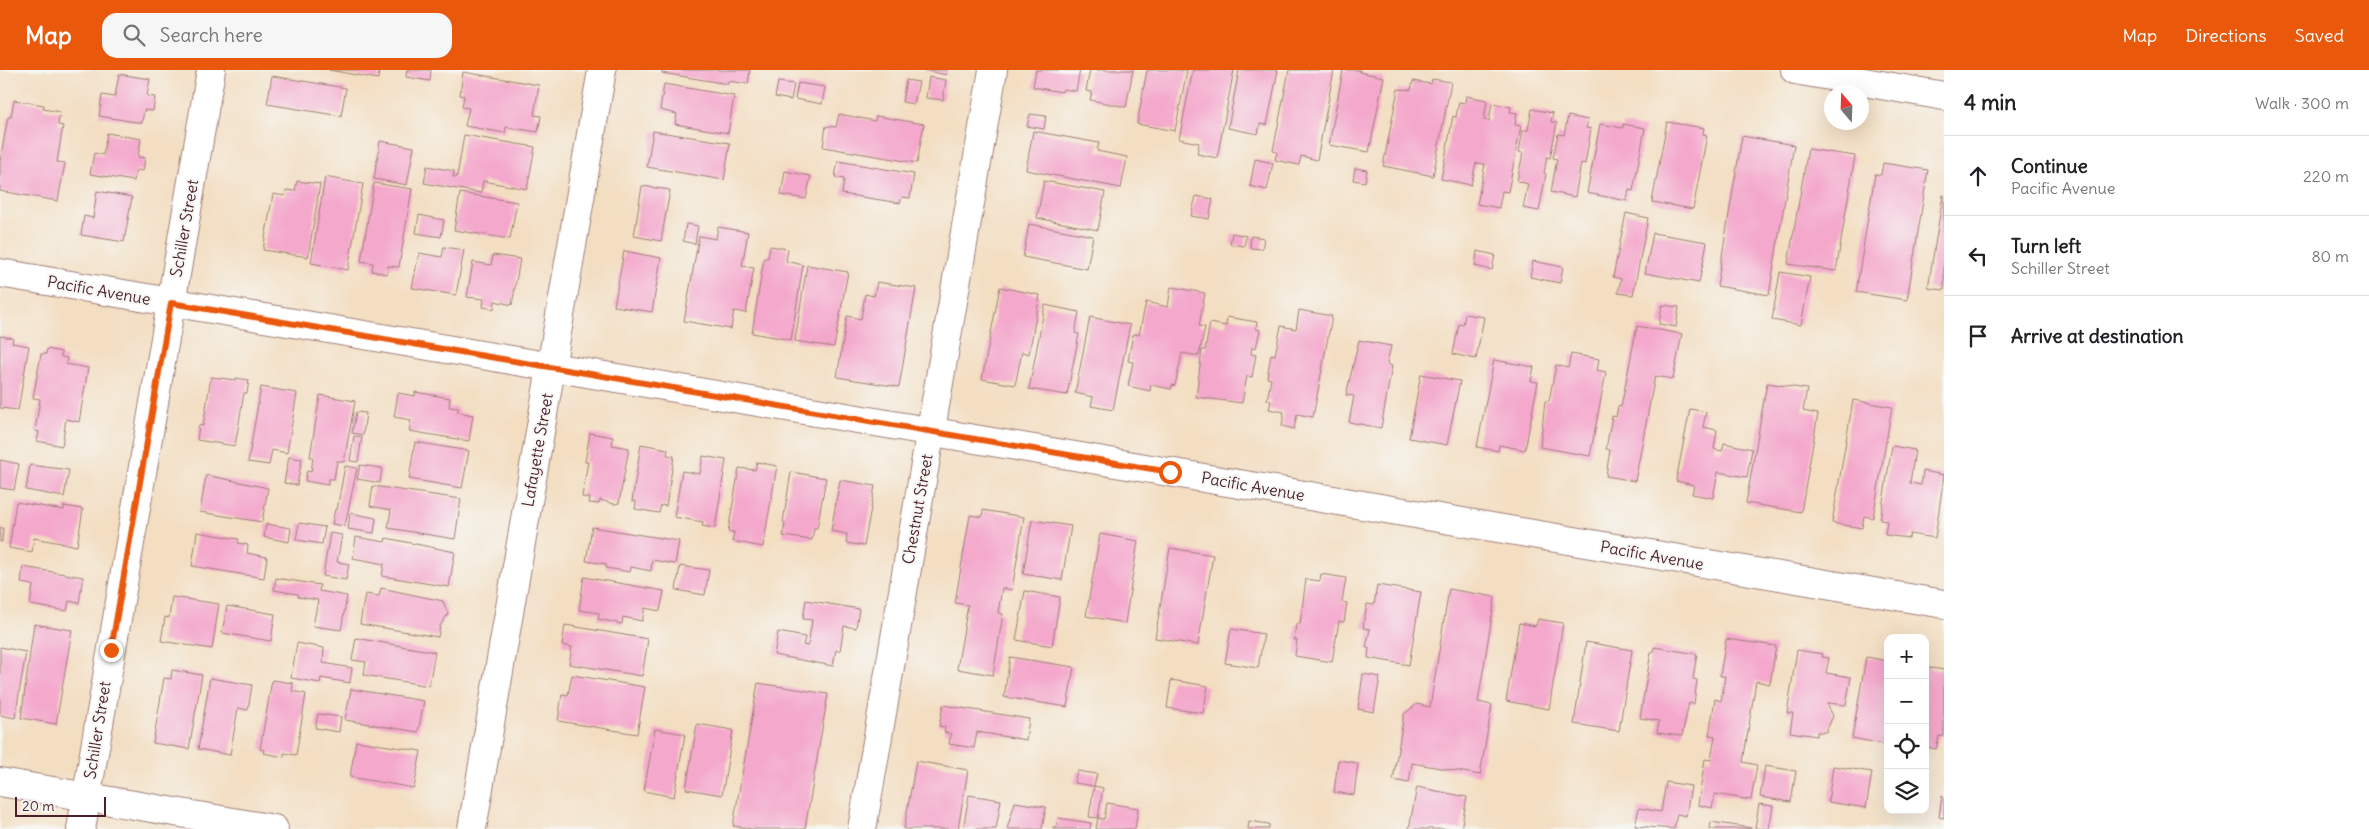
<!DOCTYPE html>
<html lang="en">
<head>
<meta charset="utf-8">
<style>
	body { margin:0; font-family:Delius,sans-serif; background:#f6f6f6; color:#202124 }
	.controls { position:absolute; right:15px; bottom:15px; display:grid; overflow:hidden; border-radius:10px; box-shadow:0 5px 20px #0002 }
	.controls button { width:45px; height:45px; display:grid; place-items:center; padding:0; border:0; border-bottom:1px solid #e0e0e0; background:#fff; color:#202124; font:25px sans-serif }
	.compass { position:absolute; left:1824px; top:15px; width:45px; height:45px; border-radius:50%; background:#fff; box-shadow:0 5px 20px #0002; rotate:341deg }
	.scale { position:absolute; left:15px; bottom:12px; width:91px; box-sizing:border-box; padding-left:5px; border:2px solid #4a1f2b; border-top:0; font-size:14px; line-height:18px; white-space:nowrap; color:#4a1f2b; -webkit-text-stroke:4px #f6f6f2; paint-order:stroke }
	.stop { position:absolute; width:15px; height:15px; margin:-11px; border:4px solid #ea580c; border-radius:50%; background:#fff }
	.stop.end { background:#ea580c; border-color:#fff; box-shadow:0 1px 5px #0008 }
	.list { margin:0; padding:0; list-style:none }
	h2 { display:flex; justify-content:space-between; align-items:center; height:65px; margin:0; padding:0 20px; font-size:21px }
	h2 small { font-size:16px; font-weight:400; color:#757577 }
	.list li { display:grid; grid-template-columns:32px 1fr auto; gap:15px; align-items:center; box-sizing:border-box; height:80px; padding:0 20px; border-top:1px solid #e0e0e0 }
	.list b { display:block; font-size:19px; white-space:nowrap }
	.list p { margin:0; font-size:16px; white-space:nowrap; color:#757577 }
	.list em { font-size:16px; font-style:normal; color:#757577 }
	.icon { flex:none; width:28px; height:28px; fill:none; stroke:currentColor; stroke-width:2; stroke-linecap:round; stroke-linejoin:round }
	.map { position:relative; flex:none; width:1944px; height:759px; overflow:hidden }
	header { display:flex; align-items:center; gap:30px; box-sizing:border-box; height:70px; padding:0 25px; background:#ea580c; color:#fff }
	header strong { font-size:24px }
	nav { display:flex; gap:28px; margin-inline-start:auto; font-size:18px }
	.search { width:350px; height:45px; background:#f6f6f6; display:flex; align-items:center; gap:12px; box-sizing:border-box; padding:0 18px; border-radius:15px; color:#757577; font-size:19px }
	main { display:flex }
	aside { flex:1; background:#fff }
	.map>svg:first-child { display:block }
	.building { fill:#f4a8cc }
	.lines { fill:none; stroke-linecap:round; stroke-linejoin:round }
	.minor-casing { stroke:#9e7e76; stroke-width:30 }
	.major-casing { stroke:#9e7e76; stroke-width:30 }
	.minor { stroke:#fff; stroke-width:28 }
	.major { stroke:#fff; stroke-width:28 }
	.route { stroke:#ea580c; stroke-width:6 }
	.labels { text-anchor:middle; stroke-width:4; stroke-linejoin:round; paint-order:stroke }
	.street-label { font-size:16px; fill:#4a1f2b; stroke:#f6f6f2 }
</style>
</head>
<body>
<header>
<strong>Map</strong>
<div class="search"><svg class="icon" aria-label="search" viewBox="0 0 24 24"><circle cx="10" cy="10" r="6"/><path d="M15 15l6 6"/></svg>Search here</div>
<nav><a>Map</a><a>Directions</a><a>Saved</a></nav>
</header>
<main>
<div class="map">
<svg width="1944" height="759" viewBox="0 0 1944 759">
	<rect width="100%" height="100%" fill="#f6f6f2"/>
	<filter id="ink" filterUnits="userSpaceOnUse"><feTurbulence type="fractalNoise" baseFrequency=".02" numOctaves="2"/><feDisplacementMap in="SourceGraphic" scale="10" xChannelSelector="R" yChannelSelector="G"/><feConvolveMatrix kernelMatrix="1 2 1 2 8 2 1 2 1" color-interpolation-filters="sRGB"/></filter>
	<filter id="wash" filterUnits="userSpaceOnUse"><feTurbulence type="fractalNoise" baseFrequency=".0096" numOctaves="4" result="noise"/><feDisplacementMap in="SourceGraphic" scale="20" xChannelSelector="R" yChannelSelector="G"/><feGaussianBlur stdDeviation="1.12" result="paint"/><feColorMatrix in="noise" values="0 0 0 0 0 0 0 0 0 0 0 0 0 0 0 0 0 1.4 0 .05"/><feComposite in="paint" operator="in"/></filter>
	<g filter="url(#wash)">
		<rect width="100%" height="100%" fill="#f3dec2"/>
		<g id="blocks">
			<g class="building">
				<polygon points="329,0 379,0 378,9"/>
				<polygon points="407,0 431,0 430,11 406,7"/>
				<polygon points="662,0 750,0 748,14 728,11 728,14 662,3"/>
				<polygon points="924,0 947,0 946,5"/>
				<polygon points="1036,0 1080,0 1076,21 1063,19 1062,22 1033,17"/>
				<polygon points="1090,0 1133,0 1126,37 1090,30 1092,22 1086,21"/>
				<polygon points="1147,0 1187,0 1175,61 1137,54"/>
				<polygon points="1193,0 1234,0 1217,88 1197,84 1199,73 1179,69"/>
				<polygon points="1239,0 1278,0 1267,55 1260,54 1258,64 1228,58"/>
				<polygon points="1289,0 1334,0 1317,90 1301,86 1299,95 1275,90 1277,82 1273,81"/>
				<polygon points="1343,0 1360,0 1359,2 1384,7 1369,82 1329,75"/>
				<polygon points="463,2 539,15 534,45 541,46 538,62 506,57 505,63 465,56 469,38 462,37 464,26 460,25"/>
				<polygon points="119,4 150,9 147,26 155,27 153,41 144,40 142,53 99,46 102,25 115,27"/>
				<polygon points="272,6 346,18 341,46 267,34"/>
				<polygon points="929,7 946,10 943,30 926,28"/>
				<polygon points="1432,9 1451,12 1433,106 1383,96 1398,19 1411,20 1413,11 1431,14"/>
				<polygon points="906,10 919,12 914,34 902,32"/>
				<polygon points="778,12 794,14 791,30 775,27"/>
				<polygon points="798,13 825,17 822,34 795,29"/>
				<polygon points="664,14 734,26 728,63 675,54 677,44 660,40"/>
				<polygon points="1466,26 1487,30 1484,50 1489,51 1492,33 1511,37 1510,42 1517,43 1515,55 1521,56 1508,122 1502,121 1499,138 1477,134 1485,94 1476,93 1471,115 1441,109 1453,46 1456,47 1459,32 1465,33"/>
				<polygon points="14,30 44,35 43,39 60,42 58,55 63,56 57,92 65,93 58,131 0,121 0,91 8,47 11,47"/>
				<polygon points="1532,39 1553,43 1551,52 1557,53 1550,88 1547,87 1544,103 1546,104 1539,141 1523,138 1528,114 1517,111 1523,83 1519,82 1523,60 1528,60"/>
				<polygon points="839,44 875,51 876,46 924,54 917,93 823,77 826,56 836,57"/>
				<polygon points="1030,44 1046,46 1044,59 1027,56"/>
				<polygon points="1568,46 1588,50 1586,58 1591,59 1585,94 1581,93 1575,127 1551,122 1557,89 1553,88 1558,64 1564,65"/>
				<polygon points="1667,52 1704,58 1703,64 1707,65 1693,139 1652,132"/>
				<polygon points="1600,54 1623,58 1623,54 1645,58 1633,121 1629,120 1627,131 1587,123"/>
				<polygon points="653,61 730,73 724,110 647,97"/>
				<polygon points="1033,61 1099,73 1097,81 1127,87 1121,118 1026,100"/>
				<polygon points="107,63 141,69 138,87 145,88 143,101 136,100 134,111 90,104 94,83 103,85"/>
				<polygon points="464,65 535,77 527,119 483,111 481,123 424,113 427,96 454,101 453,107 457,107"/>
				<polygon points="1742,66 1794,75 1769,225 1717,216"/>
				<polygon points="380,71 414,77 407,115 374,109"/>
				<polygon points="1808,79 1855,86 1836,201 1788,194"/>
				<polygon points="1255,89 1273,93 1267,120 1250,116"/>
				<polygon points="838,91 914,104 910,128 902,127 900,133 842,124 844,109 835,107"/>
				<polygon points="1883,93 1928,100 1907,230 1856,222 1875,104 1881,105"/>
				<polygon points="1355,98 1367,100 1365,112 1353,110"/>
				<polygon points="785,101 811,106 806,129 781,125"/>
				<polygon points="325,107 363,114 348,200 311,193"/>
				<polygon points="297,111 320,114 308,187 263,180 273,124 285,126 286,120 295,121"/>
				<polygon points="1044,111 1105,122 1098,160 1037,148"/>
				<polygon points="374,113 412,119 399,197 388,196 387,204 372,201 373,193 361,191"/>
				<polygon points="642,116 670,120 661,171 634,166"/>
				<polygon points="97,121 132,127 124,172 81,165 84,146 93,148"/>
				<polygon points="460,123 517,132 510,169 454,160"/>
				<polygon points="1943,125 1944,125 1944,220 1928,218"/>
				<polygon points="1196,126 1213,129 1209,149 1191,146"/>
				<polygon points="1626,143 1648,148 1633,225 1618,223 1621,209 1613,207"/>
				<polygon points="419,145 444,150 441,167 416,163"/>
				<polygon points="686,154 698,156 695,174 683,171"/>
				<polygon points="1029,154 1093,166 1087,199 1023,187"/>
				<polygon points="718,157 748,162 742,196 754,198 746,243 734,241 731,259 684,251 699,166 716,169"/>
				<polygon points="1232,163 1246,166 1244,176 1230,174"/>
				<polygon points="1653,163 1707,172 1699,213 1645,203"/>
				<polygon points="1251,166 1264,168 1262,179 1250,178"/>
				<polygon points="770,176 788,179 786,191 803,195 791,270 752,263 764,188 768,188"/>
				<polygon points="444,177 464,180 456,225 412,218 419,183 442,187"/>
				<polygon points="624,181 661,188 652,242 614,236"/>
				<polygon points="1477,181 1495,185 1492,200 1475,196"/>
				<polygon points="493,185 520,189 512,235 495,231 494,239 483,237 484,229 467,227 473,192 491,195"/>
				<polygon points="1533,191 1563,197 1560,213 1530,207"/>
				<polygon points="807,195 848,202 834,277 795,271"/>
				<polygon points="1780,202 1810,207 1801,255 1772,250"/>
				<polygon points="877,212 916,218 899,317 837,307 847,246 861,249 865,224 874,226"/>
				<polygon points="1000,217 1040,225 1029,284 1022,282 1015,315 982,309"/>
				<polygon points="1171,217 1205,223 1199,256 1205,257 1199,286 1182,283 1175,316 1172,315 1171,319 1151,315 1150,321 1128,316 1133,292 1128,291 1133,264 1139,265 1146,232 1168,237"/>
				<polygon points="1045,235 1079,242 1075,263 1079,264 1067,325 1029,319"/>
				<polygon points="1662,235 1679,237 1676,257 1659,254"/>
				<polygon points="1299,240 1332,246 1313,347 1297,344 1294,359 1282,356 1284,342 1269,339 1271,331 1267,330 1271,309 1267,308 1271,284 1275,285 1281,256 1296,259"/>
				<polygon points="1465,244 1484,247 1476,289 1453,284 1459,254 1463,255"/>
				<polygon points="1090,247 1130,255 1113,340 1091,336 1093,327 1075,323"/>
				<polygon points="1227,247 1257,252 1256,259 1260,260 1256,278 1252,277 1251,284 1256,285 1252,307 1247,306 1242,333 1196,327 1202,280 1205,280 1210,253 1226,256"/>
				<polygon points="1637,256 1682,264 1673,309 1655,306 1635,411 1606,406 1610,380 1606,379 1612,346 1616,347 1618,336 1621,337"/>
				<polygon points="0,266 13,268 12,273 29,276 18,340 0,338"/>
				<polygon points="1359,270 1391,276 1387,294 1392,296 1381,358 1349,352 1354,326 1346,325"/>
				<polygon points="47,279 61,282 61,287 67,288 66,294 88,298 79,352 66,349 62,376 37,371 39,362 35,361 40,329 33,328 41,284 46,284"/>
				<polygon points="1571,284 1599,289 1597,300 1606,302 1590,386 1540,377 1545,331 1549,331 1556,295 1568,298"/>
				<polygon points="1494,290 1534,297 1531,311 1538,312 1525,380 1499,375 1498,381 1477,377"/>
				<polygon points="1421,304 1460,311 1447,375 1409,368"/>
				<polygon points="211,307 236,310 236,308 249,310 247,323 244,323 235,376 197,370 199,355 203,356"/>
				<polygon points="1767,313 1807,319 1803,341 1818,344 1801,442 1746,433"/>
				<polygon points="261,317 297,323 287,383 272,380 269,395 248,392"/>
				<polygon points="415,322 450,328 449,337 458,338 458,342 473,345 469,371 409,361 411,350 394,347 398,323 415,326"/>
				<polygon points="320,325 355,331 344,392 337,391 334,409 328,409 328,415 305,411 307,401 311,402 313,387 310,387"/>
				<polygon points="1853,330 1892,337 1873,448 1864,446 1862,458 1832,453"/>
				<polygon points="1690,339 1706,342 1703,357 1717,360 1714,379 1722,381 1724,373 1752,379 1747,407 1718,402 1713,428 1692,424 1694,415 1676,411"/>
				<polygon points="356,342 366,343 363,365 352,363"/>
				<polygon points="590,363 613,367 612,375 629,378 619,433 615,434 600,430 599,434 589,433 590,428 582,427 588,392 585,392"/>
				<polygon points="354,366 362,367 358,392 350,391"/>
				<polygon points="415,372 469,381 462,418 409,409"/>
				<polygon points="641,374 668,379 667,385 674,386 666,436 661,435 659,443 635,439 636,431 632,431"/>
				<polygon points="1892,376 1915,380 1910,413 1921,415 1923,401 1944,405 1935,468 1910,464 1909,468 1885,465 1887,451 1880,450"/>
				<polygon points="703,386 726,390 715,458 702,456 703,452 674,447 682,401 700,404"/>
				<polygon points="289,387 302,389 297,415 284,413"/>
				<polygon points="0,390 19,394 14,420 0,418"/>
				<polygon points="757,392 777,396 763,477 732,471 734,462 728,462 739,398 755,400"/>
				<polygon points="30,395 69,400 64,427 26,420"/>
				<polygon points="360,395 382,398 380,413 357,409"/>
				<polygon points="345,396 357,398 345,456 332,454 335,439 337,440"/>
				<polygon points="791,402 826,408 817,458 814,458 812,470 783,466 785,453 783,452"/>
				<polygon points="206,405 268,418 262,452 200,442"/>
				<polygon points="840,410 875,416 864,476 846,473 847,464 831,461"/>
				<polygon points="373,416 461,429 455,469 388,458 391,440 370,436"/>
				<polygon points="16,432 64,440 64,436 83,439 77,476 34,468 32,482 9,478"/>
				<polygon points="983,440 1024,447 1012,520 1002,518 998,543 1003,544 993,605 957,599 968,535 955,533 970,445 982,447"/>
				<polygon points="350,443 376,448 374,463 348,459"/>
				<polygon points="1032,450 1071,456 1062,510 1023,504"/>
				<polygon points="299,453 325,457 322,474 296,470"/>
				<polygon points="266,454 291,458 289,472 264,467"/>
				<polygon points="592,457 679,471 675,494 652,490 651,501 631,497 630,502 606,498 606,494 586,491"/>
				<polygon points="0,458 3,458 2,472 0,472"/>
				<polygon points="197,462 239,469 238,473 248,475 247,483 267,487 264,508 192,496"/>
				<polygon points="330,463 342,465 337,492 349,494 346,510 323,506"/>
				<polygon points="1100,464 1138,471 1125,553 1086,546"/>
				<polygon points="356,467 385,472 386,468 455,482 449,517 382,506 384,494 353,488"/>
				<polygon points="1170,478 1213,485 1198,575 1155,568"/>
				<polygon points="680,496 709,500 705,525 676,520"/>
				<polygon points="23,497 83,507 79,533 69,531 67,541 30,535 33,515 21,513"/>
				<polygon points="1321,504 1346,508 1342,532 1347,533 1344,552 1339,551 1332,592 1295,586 1297,570 1294,570 1296,554 1300,554 1306,509 1320,511"/>
				<polygon points="584,507 664,521 660,541 645,538 642,551 623,547 622,554 598,549 599,543 579,540"/>
				<polygon points="276,508 320,515 319,521 347,526 341,560 313,556 318,530 298,527 298,524 274,520"/>
				<polygon points="1377,515 1421,522 1409,595 1368,588 1369,578 1366,578 1370,559 1363,558 1367,534 1374,535"/>
				<polygon points="381,518 443,531 448,544 440,556 438,567 360,554 365,524 379,526"/>
				<polygon points="1449,519 1495,527 1478,632 1492,635 1480,705 1412,693 1409,713 1393,710 1404,644 1417,634 1430,637"/>
				<polygon points="1025,521 1060,527 1052,576 1016,570"/>
				<polygon points="172,527 219,534 212,579 161,571 165,547 169,548"/>
				<polygon points="806,530 859,539 856,558 844,556 840,581 836,580 833,596 774,585 778,562 805,567 803,575 808,576 812,550 803,549"/>
				<polygon points="227,536 275,544 271,571 222,563"/>
				<polygon points="1538,549 1563,553 1549,639 1506,631 1519,553 1536,556"/>
				<polygon points="34,554 72,560 56,654 21,648"/>
				<polygon points="565,555 648,569 642,606 569,594 572,577 562,575"/>
				<polygon points="1231,559 1264,564 1258,598 1225,593"/>
				<polygon points="356,568 435,582 429,616 364,605 366,592 352,590"/>
				<polygon points="1726,569 1776,576 1770,614 1756,611 1743,692 1757,695 1751,730 1715,724 1712,738 1698,735 1705,689 1711,690 1715,666 1709,665 1715,629 1721,631 1725,606 1720,606"/>
				<polygon points="1586,572 1632,580 1619,661 1574,654"/>
				<polygon points="297,573 324,578 323,593 352,598 350,613 321,608 320,613 291,608"/>
				<polygon points="0,577 26,582 15,648 0,645"/>
				<polygon points="1654,577 1697,584 1693,609 1697,610 1694,634 1689,633 1682,666 1657,663 1659,651 1640,648 1651,582 1653,582"/>
				<polygon points="1797,580 1823,584 1822,587 1829,588 1826,603 1851,607 1846,635 1827,633 1833,646 1826,662 1817,662 1817,666 1790,662 1793,643 1787,643"/>
				<polygon points="1010,587 1074,597 1067,637 1004,627"/>
				<polygon points="1866,587 1888,591 1888,675 1852,668"/>
				<polygon points="1925,597 1944,600 1944,666 1939,666 1936,679 1925,677"/>
				<polygon points="172,600 202,605 189,679 153,673 164,608 171,609"/>
				<polygon points="1363,604 1380,607 1374,642 1358,639"/>
				<polygon points="572,605 645,617 637,664 558,651 562,624 568,625"/>
				<polygon points="210,608 252,615 248,640 238,638 230,685 198,679"/>
				<polygon points="272,610 293,613 292,621 306,624 296,685 284,683 284,687 263,683 264,680 260,679"/>
				<polygon points="1171,610 1208,616 1203,643 1167,638"/>
				<polygon points="758,613 828,624 805,759 752,759 733,756"/>
				<polygon points="351,619 424,631 418,662 345,650"/>
				<polygon points="943,635 1029,649 1026,670 977,662 974,678 949,674 951,664 944,662 945,657 939,656"/>
				<polygon points="318,644 341,647 339,662 315,658"/>
				<polygon points="697,654 733,660 722,725 686,719"/>
				<polygon points="655,659 685,664 674,727 644,721"/>
				<polygon points="356,671 421,681 414,718 350,707"/>
				<polygon points="1338,690 1358,693 1354,725 1334,722"/>
				<polygon points="916,691 968,700 958,759 904,759"/>
				<polygon points="1765,696 1796,701 1791,732 1760,727"/>
				<polygon points="1833,696 1872,702 1866,738 1828,732"/>
				<polygon points="1077,701 1097,704 1094,716 1074,713"/>
				<polygon points="1666,712 1691,716 1686,746 1677,744 1674,759 1635,756 1639,738 1661,742"/>
				<polygon points="1094,716 1103,718 1098,748 1089,747"/>
				<polygon points="1417,717 1467,727 1461,759 1409,759"/>
				<polygon points="969,725 1001,730 996,759 963,759"/>
				<polygon points="1942,726 1944,728 1944,748 1939,747"/>
				<polygon points="1015,732 1046,737 1042,759 1007,759"/>
				<polygon points="1107,733 1138,738 1135,759 1096,759 1098,748 1104,749"/>
				<polygon points="1759,734 1773,736 1769,759 1755,758"/>
				<polygon points="1058,748 1091,753 1090,759 1053,759 1053,757 1056,757"/>
				<polygon points="1249,751 1269,754 1269,759 1248,759"/>
				<polygon points="1711,752 1751,758 1751,759 1710,759"/>
			</g>
		</g>
	</g>
	<g filter="url(#ink)">
		<use href="#blocks" fill-opacity="0" stroke="#9e7e76" stroke-width="1"/>
		<g class="lines">
			<g class="minor-casing">
				<g id="minor">
					<polyline points="1795,0 1944,26"/>
					<polyline points="0,203 1944,534"/>
					<polyline points="81,759 211,0"/>
					<polyline points="472,759 602,0"/>
					<polyline points="862,759 993,0"/>
				</g>
			</g>
			<g class="major-casing">
				<polyline id="major" points="0,712 274,759"/>
			</g>
			<use href="#minor" class="minor"/>
			<use href="#major" class="major"/>
		</g>
	</g>
	<g class="lines" filter="url(#ink)">
		<polyline class="route" points="111,580 171,233 1170,402"/>
	</g>
	<g class="labels">
		<g class="street-label">
			<text transform="translate(184 158) rotate(-80)" y="6">Schiller Street</text>
			<text transform="translate(99 220) rotate(10)" y="6">Pacific Avenue</text>
			<text transform="translate(537 380) rotate(-80)" y="6">Lafayette Street</text>
			<text transform="translate(1253 416) rotate(10)" y="6">Pacific Avenue</text>
			<text transform="translate(917 439) rotate(-80)" y="6">Chestnut Street</text>
			<text transform="translate(1652 485) rotate(10)" y="6">Pacific Avenue</text>
			<text transform="translate(97 660) rotate(-81)" y="6">Schiller Street</text>
		</g>
	</g>
</svg>
<div class="controls">
<button>+</button>
<button>−</button>
<button><svg class="icon" aria-label="locate" viewBox="0 0 24 24"><circle cx="12" cy="12" r="6"/><path d="M12 2v4M12 18v4M2 12h4M18 12h4"/></svg></button>
<button><svg class="icon" aria-label="layers" viewBox="0 0 24 24"><path d="M12 4l9 5-9 5-9-5zM3 14l9 5 9-5"/></svg></button>
</div>
<svg class="compass" viewBox="-18 -18 36 36"><path d="M0-13l5 13h-10z" fill="#e53935"/><path d="M0 13l5-13h-10z" fill="#757577"/></svg>
<div class="scale">20 m</div>
<div class="stop" style="left:1170px;top:402px"></div>
<div class="stop end" style="left:111px;top:580px"></div>
</div>
<aside>
<h2>4 min<small>Walk · 300 m</small></h2>
<ul class="list">
<li><svg class="icon" aria-label="ahead" viewBox="0 0 24 24"><path d="M12 20V5M6 11l6-6 6 6"/></svg><div><b>Continue</b><p>Pacific Avenue</p></div><em>220 m</em></li>
<li><svg class="icon" aria-label="left" viewBox="0 0 24 24"><path d="M17 20v-9H6M10 6l-5 5 5 5"/></svg><div><b>Turn left</b><p>Schiller Street</p></div><em>80 m</em></li>
<li><svg class="icon" aria-label="arrive" viewBox="0 0 24 24"><path d="M6 21V4h12l-3 4 3 4H6"/></svg><div><b>Arrive at destination</b></div></li>
</ul>
</aside>
</main>
</body>
</html>
